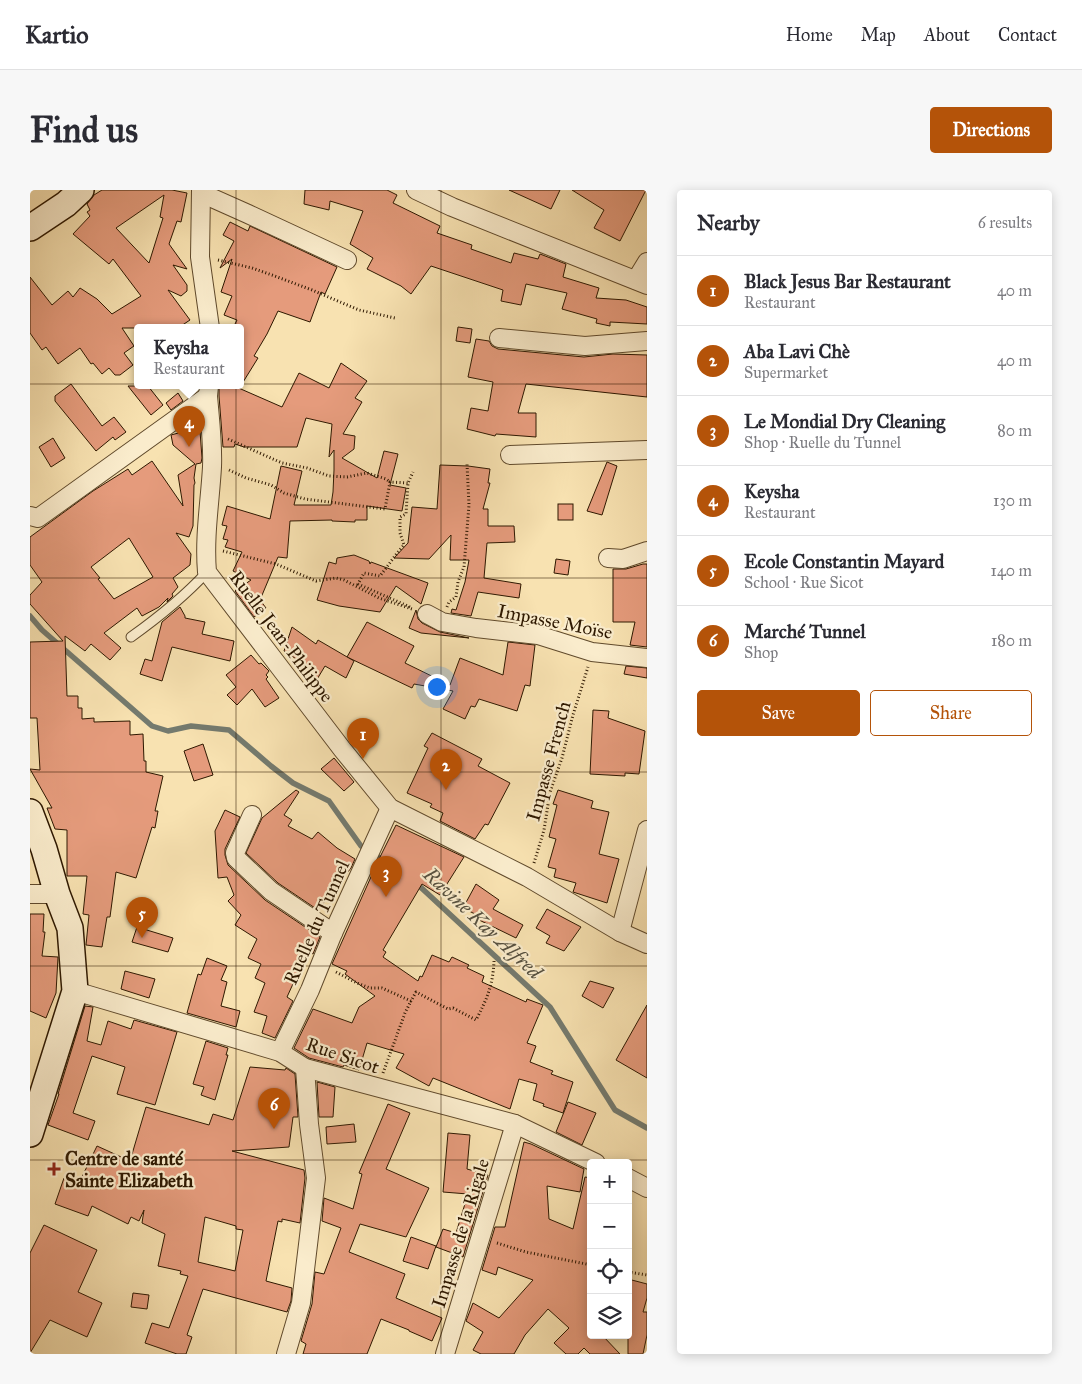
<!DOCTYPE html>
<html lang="en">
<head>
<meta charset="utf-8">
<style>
	body { margin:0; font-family:"IM FELL Great Primer",serif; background:#f7f7f7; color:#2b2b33 }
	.controls { position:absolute; right:15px; bottom:15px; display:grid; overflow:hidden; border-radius:5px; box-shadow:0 2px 12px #0003 }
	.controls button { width:45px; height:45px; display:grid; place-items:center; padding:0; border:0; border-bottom:1px solid #e1e1e2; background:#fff; color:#2b2b33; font:25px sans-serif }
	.you { position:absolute; left:406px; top:496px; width:18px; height:18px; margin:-12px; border:4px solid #fff; border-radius:50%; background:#1a73e8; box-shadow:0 0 0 8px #1a73e833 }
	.badge { display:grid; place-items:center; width:32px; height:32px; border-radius:50%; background:#b45309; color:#fff; font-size:16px; font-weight:700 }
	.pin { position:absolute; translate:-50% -41px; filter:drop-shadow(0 1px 2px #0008) }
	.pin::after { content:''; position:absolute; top:26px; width:18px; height:15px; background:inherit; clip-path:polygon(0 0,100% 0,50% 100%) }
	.popup { position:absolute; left:104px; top:134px; width:110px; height:65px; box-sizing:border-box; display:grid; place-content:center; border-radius:5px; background:#fff; filter:drop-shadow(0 1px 4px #0005); font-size:16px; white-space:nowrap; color:#7c7c81 }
	.popup b { font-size:19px; color:#2b2b33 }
	.popup::after { content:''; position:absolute; left:50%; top:100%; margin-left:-10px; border:10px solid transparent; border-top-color:#fff }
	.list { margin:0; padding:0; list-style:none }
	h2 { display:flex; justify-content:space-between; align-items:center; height:65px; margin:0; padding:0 20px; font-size:21px }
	h2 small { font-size:16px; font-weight:400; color:#7c7c81 }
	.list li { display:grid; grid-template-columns:32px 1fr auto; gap:15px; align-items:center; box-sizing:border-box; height:70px; padding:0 20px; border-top:1px solid #e1e1e2 }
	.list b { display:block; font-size:19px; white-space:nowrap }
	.list p { margin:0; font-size:16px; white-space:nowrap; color:#7c7c81 }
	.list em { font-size:16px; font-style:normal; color:#7c7c81 }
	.actions { display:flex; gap:10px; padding:15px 20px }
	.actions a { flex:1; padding:11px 0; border:1px solid #b45309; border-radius:5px; text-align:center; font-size:18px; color:#b45309 }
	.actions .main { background:#b45309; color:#fff }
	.icon { flex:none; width:28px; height:28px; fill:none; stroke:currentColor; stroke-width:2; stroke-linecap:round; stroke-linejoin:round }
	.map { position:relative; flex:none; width:617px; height:1164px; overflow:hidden; border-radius:5px }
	header { display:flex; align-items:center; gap:30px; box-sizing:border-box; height:70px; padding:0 25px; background:#fff; border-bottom:1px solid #e1e1e2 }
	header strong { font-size:24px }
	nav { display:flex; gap:28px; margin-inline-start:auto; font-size:18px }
	.intro { display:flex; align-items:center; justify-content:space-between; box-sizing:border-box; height:120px; padding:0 30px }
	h1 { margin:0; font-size:35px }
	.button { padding:12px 22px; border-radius:5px; background:#b45309; color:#fff; font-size:18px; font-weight:700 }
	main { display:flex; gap:30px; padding:0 30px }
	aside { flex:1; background:#fff; border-radius:5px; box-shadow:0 2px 12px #0003 }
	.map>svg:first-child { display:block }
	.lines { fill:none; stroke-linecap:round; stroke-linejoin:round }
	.stream { stroke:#747a6e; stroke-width:5.5 }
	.building { fill:#e59b7c; stroke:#2e1800; fill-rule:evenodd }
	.lane-casing { stroke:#604a2c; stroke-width:11 }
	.street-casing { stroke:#604a2c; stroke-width:20 }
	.secondary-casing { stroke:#2e1800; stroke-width:28 }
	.path { stroke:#2e1800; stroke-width:3; stroke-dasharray:1 2.5; stroke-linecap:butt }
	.lane { stroke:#faeccc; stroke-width:9 }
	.street { stroke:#faeccc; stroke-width:18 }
	.secondary { stroke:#faeccc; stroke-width:25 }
	.grid { fill:none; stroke:#2e1800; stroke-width:1; stroke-opacity:0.55 }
	.poi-dot { fill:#8f2418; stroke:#faeccc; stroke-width:2 }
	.labels { text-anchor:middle; stroke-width:4.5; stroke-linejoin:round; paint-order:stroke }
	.street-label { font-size:19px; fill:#2e1800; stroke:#faeccc }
	.poi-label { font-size:19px; font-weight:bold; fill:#2e1800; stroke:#faeccc; text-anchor:start }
	.water-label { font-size:20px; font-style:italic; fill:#575140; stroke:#faeccc }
</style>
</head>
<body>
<header>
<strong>Kartio</strong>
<nav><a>Home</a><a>Map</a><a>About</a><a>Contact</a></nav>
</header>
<div class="intro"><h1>Find us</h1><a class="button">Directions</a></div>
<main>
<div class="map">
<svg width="617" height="1164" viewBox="0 0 617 1164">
	<rect width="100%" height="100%" fill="#f8e2b1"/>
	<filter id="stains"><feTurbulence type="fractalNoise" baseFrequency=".004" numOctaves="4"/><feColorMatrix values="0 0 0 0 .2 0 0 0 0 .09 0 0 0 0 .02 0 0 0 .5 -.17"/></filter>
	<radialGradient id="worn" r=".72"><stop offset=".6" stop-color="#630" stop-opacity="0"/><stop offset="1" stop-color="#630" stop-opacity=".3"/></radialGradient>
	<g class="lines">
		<g class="stream">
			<polyline points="0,426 12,440 122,536 138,541 161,536 199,540 241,576 263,593 299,611 331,656 354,671"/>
			<polyline points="385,692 520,817 585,920 617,938"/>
		</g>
	</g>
	<g class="building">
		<path d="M72,0H142L157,3L151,32L147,31L139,54L157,79L143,75L157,95V101L151,106L138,100L160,130L148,138H92L104,156L94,163L103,175L90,185H85L79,178L72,184L63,173L61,174L50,158L28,174L16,157L12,160L0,143V87L22,115L38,101L43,107L50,98L67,109L82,124L111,106L83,69L79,74L43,44L60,26L57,22L60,20L57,14L64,5ZM134,5L130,27L133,28L119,73L86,38Z"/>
		<polygon points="275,0 357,0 367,5 363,13 410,36 407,43 442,55 441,59 481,73 484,63 508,69 510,64 536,74 533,87 569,98 566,108 596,110 617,117 617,134 580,132 580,136 566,133 567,129 532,119 537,103 496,94 491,115 471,111 473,100 401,76 381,104 371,96 337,79 343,68 320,54 333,21 300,11 299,20 274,14"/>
		<polygon points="479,0 530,0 521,19"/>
		<polygon points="542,0 616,0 590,51 564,38 574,20"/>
		<polygon points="200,32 218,41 220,36 307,77 295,104 291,102 280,132 248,121 237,144 224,166 228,168 210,197 210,138 203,138 207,130 194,125 202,106 191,102 202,69 190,78 204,51 193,45"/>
		<polygon points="428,137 442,139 440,153 426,151"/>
		<polygon points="446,149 459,151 462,156 468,159 554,167 583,164 617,165 617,207 496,194 488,223 506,223 506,247 466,244 465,246 437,239 441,218 458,221 463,192 438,187"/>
		<polygon points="311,173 337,191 325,208 332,212 313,244 325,246 324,259 312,268 347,288 354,261 368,264 360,295 376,298 372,321 337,316 337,330 325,330 325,332 302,331 302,330 260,331 257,368 248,367 230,410 236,418 224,427 205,401 221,390 203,381 212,362 195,357 198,350 193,349 197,336 192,335 197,316 240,329 251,276 272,281 264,315 301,315 303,302 304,280 304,260 299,267 302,234 276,228 267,257 214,257 205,254 204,257 193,257 189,206 189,196 204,196 252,217 269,183 299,198"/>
		<polygon points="41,194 72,236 84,227 96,242 85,250 83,247 66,261 25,211 25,206"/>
		<polygon points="98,196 118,196 133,215 121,225"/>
		<polygon points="148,203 153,211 141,220 136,213"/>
		<path d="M163,239L170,241L172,268L171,273L166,274L164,288L165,293L164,295L163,336L159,347L146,343L161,364L160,375L143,388L148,397L142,404L143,406L137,412L138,408L129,417L112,426L107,418L74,443L91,458L80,470L61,454L55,461L35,446L37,506H48V518H52V529L64,528V532L100,531V545L113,544L114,571H116V582L133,586L125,621H128L125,638L122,637L106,688L86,682L80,727H77L72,757L56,755L59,725L53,724L57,686H37V640L25,639L17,618H22L0,579L10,580L7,528H0V452L33,451L0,414V405L12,392L0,375V347L63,301L98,279L102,285L122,271L153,316L148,285L165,274L143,255L141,245ZM99,348L123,387L84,409L68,389L70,388L61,377Z"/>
		<polygon points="23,248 35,268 21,277 9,257"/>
		<polygon points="577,272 587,276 572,325 557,321"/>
		<polygon points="410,275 438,276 460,279 458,293 460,293 453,319 458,319 458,336 484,336 485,352 457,353 454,388 491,394 489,408 448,402 441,426 421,423 422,419 426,420 435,392 439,370 420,370 421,345 399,369 364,368 378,353 382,317 407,319"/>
		<rect x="528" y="314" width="15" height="16"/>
		<polygon points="324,365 339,371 340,374 341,372 398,393 391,414 366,396 350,422 309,416 287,410 299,372 306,374 307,368"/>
		<polygon points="526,369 540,371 538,385 524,383"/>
		<polygon points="613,374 617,374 617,457 600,455 605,432 583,432 583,379 596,379"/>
		<polygon points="150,417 155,426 155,428 175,432 172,444 204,451 200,471 142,457 132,491 110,484 115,469 122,471 132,432"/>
		<polygon points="386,420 388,429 392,433 410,442 439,448 391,443 379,438"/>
		<polygon points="337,432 384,456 375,473 420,495 430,468 473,485 478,452 505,455 500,496 495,495 487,521 449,509 445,517 441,516 435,529 413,519 423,501 384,494 382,498 317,467"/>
		<polygon points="262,437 286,454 288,450 324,471 316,488 295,476 286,491 269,482 274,474 254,461"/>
		<polygon points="221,465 229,474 231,473 239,481 236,485 238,487 236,489 249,508 235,517 222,499 207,515 197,505 206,497 196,485"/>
		<polygon points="596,476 617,478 617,488 594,484"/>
		<polygon points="563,520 579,521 578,528 615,541 609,584 595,583 595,586 560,584"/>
		<polygon points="402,543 452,569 448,576 480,593 458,635 455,634 445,649 410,631 413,623 400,617 402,614 377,603 398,558 394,556"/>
		<polygon points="173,554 183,585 164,591 154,561"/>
		<polygon points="304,568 324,592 314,601 291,579"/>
		<polygon points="266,600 269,602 254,625 262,630 258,636 282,649 288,642 307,658 325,669 321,678 288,720 248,693 216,663 232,628"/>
		<polygon points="528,600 563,611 561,618 579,622 569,664 589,669 577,713 543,702 546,693 524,687 526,679 518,677 526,649 519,647 527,615 523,614"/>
		<polygon points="195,620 210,627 195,659 195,665 198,675 235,710 290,747 283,764 278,761 257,807 263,811 245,848 232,843 237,826 224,822 235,793 225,788 231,774 218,768 227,749 205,735 211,725 198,711 204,705 197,687 188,688 185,641"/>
		<polygon points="366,635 434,667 410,705 392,694 353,760 356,762 353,767 388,791 390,786 392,787 402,765 419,772 422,767 439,775 437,778 454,786 452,792 496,812 497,809 513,815 497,853 506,856 500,872 523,881 521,884 543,892 533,923 513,916 514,914 503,910 507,894 489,889 480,919 403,888 399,896 366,878 374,864 337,853 329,880 314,875 313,877 279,868 264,858 283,819 322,833 329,817 345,806 315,784 317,781 302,774 349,669"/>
		<polygon points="446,694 469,710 463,719 493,735 486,748 443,727 445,724 433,718"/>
		<polygon points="517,719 551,737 534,761 516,753 520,746 506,738"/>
		<polygon points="0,724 14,724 13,742 15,742 12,766 28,767 26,803 16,828 0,821"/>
		<polygon points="107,737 143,748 138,762 102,752"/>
		<polygon points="177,768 197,776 191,790 197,792 191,816 210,821 206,837 157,823 168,784 171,785"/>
		<polygon points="95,781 125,789 119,808 91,799"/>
		<polygon points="560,791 584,798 573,818 552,806"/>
		<polygon points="617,815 617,888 586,870"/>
		<polygon points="55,816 63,817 57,851 71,855 78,831 101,839 104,830 147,842 125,915 87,904 95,877 62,866 43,923 65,931 58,950 18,935 29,904 28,904"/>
		<polygon points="176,851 198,858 196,865 198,865 185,910 171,905 174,897 163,894"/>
		<path d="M220,877L255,880L256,878L265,884L268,927H263L259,957L202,961L274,980L275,988L270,1033L252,1029V1032L248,1031L236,1091L262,1098L261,1111L257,1122L173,1099L157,1145L162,1147L156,1164H147L115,1153L122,1133L139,1138L158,1086L150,1084L151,1081L128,1076L135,1044L112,1033L114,1020L109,1031L101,1027L98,1034L62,1016L58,1026L25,1014L34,988L49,993L67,956L100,971L116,917L179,935L183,924L203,930ZM175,1027L206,1036V1039L213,1040L205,1081L168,1072Z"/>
		<polygon points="287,892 305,897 303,927 289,927"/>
		<polygon points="538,912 566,923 552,955 526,942"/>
		<polygon points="358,914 380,923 356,979 399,998 376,1047 330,1034 319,1062 375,1084 366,1108 412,1128 402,1151 379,1141 379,1140 351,1129 337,1164 273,1164 276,1154 271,1151 282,1114 285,1082 294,1084 311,1038 292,1031 294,1008 323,1019 332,984 329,983"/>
		<polygon points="324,934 326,952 297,954 296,937"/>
		<polygon points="418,943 440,945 437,979 458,985 433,1067 406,1057 413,1039 426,1043 438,1004 413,1002"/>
		<polygon points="494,952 501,954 554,979 550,1002 517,996 519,1029 543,1039 555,987 561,988 561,1145 572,1145 590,1164 560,1164 554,1158 548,1164 536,1164 524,1153 539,1138 518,1119 495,1145 484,1164 451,1164 443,1160 453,1142 436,1131 443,1113 469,1128 503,1090 468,1077 466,1085 452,1080 465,1037 475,1037"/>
		<polygon points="14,1035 67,1060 48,1102 72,1113 57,1147 20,1130 0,1163 0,1063"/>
		<polygon points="381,1047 406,1056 398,1079 373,1071"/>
		<polygon points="598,1089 617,1094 617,1108 613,1122 617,1122 617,1145 613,1164 598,1164"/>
		<polygon points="103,1103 119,1105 117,1119 101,1117"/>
	</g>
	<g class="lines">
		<g class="lane-casing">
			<path id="lane" d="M101,447C129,427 153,408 177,382"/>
		</g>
		<g class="street-casing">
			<g id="street">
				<polyline points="171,0 170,67 180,138"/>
				<polyline points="386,0 422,17 617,95"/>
				<polyline points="171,3 218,24 317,70"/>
				<polyline points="606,90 617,72"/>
				<polyline points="469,148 555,156 617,151"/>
				<path d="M179,196L178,206C180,230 183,253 182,277C180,312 174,347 177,382L312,559L360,618L497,687L590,742L617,754"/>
				<polyline points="480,265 617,260"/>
				<polyline points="0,326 8,328 178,206"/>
				<polyline points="578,368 593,369 617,361"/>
				<polyline points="397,424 412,432 446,438 508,445 562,462 617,468"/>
				<polyline points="222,625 205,663 206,668 241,701 303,743"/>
				<polyline points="0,704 27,704"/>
				<polyline points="590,742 617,640"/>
				<polyline points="45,801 250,862 275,878 485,934 566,973"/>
				<polyline points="250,862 280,800 303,743 360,618"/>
				<polyline points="598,988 617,998"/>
				<polyline points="256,1164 271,1113 286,988 279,934 275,878"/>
				<polyline points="415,1164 485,934"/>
			</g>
		</g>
		<g class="secondary-casing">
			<g id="secondary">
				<polyline points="0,38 36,14 51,0"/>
				<polyline points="0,622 14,659 27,704 40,738 45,801 0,944"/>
			</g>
		</g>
		<g class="path">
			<polyline points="188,70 222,78 242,85 282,100 329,120 365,128"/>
			<polyline points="198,249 252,273 277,278 299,286 317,287 337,283 356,289 360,292"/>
			<polyline points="199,280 216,288 241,295 254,303 275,309 355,319 360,292 378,293"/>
			<polyline points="193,361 246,374 286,391 306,388 314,390 349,408 382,419"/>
			<path d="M380,417L328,394L334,383L350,386C358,376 365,365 374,355L370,343V327L376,324L378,293L383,282"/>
			<polyline points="417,417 419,412 426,407 428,392 434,377 439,315 437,274"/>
			<polyline points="504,673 514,640 520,602 532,568 543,525 558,477"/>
			<path d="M306,782L327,793L340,798H352L381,811L386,802L418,819L423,818L446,830C457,809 463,795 464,771"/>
			<polyline points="353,883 375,823 381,811"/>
			<polyline points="467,1053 496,1062 561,1075"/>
			<polyline points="598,1082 617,1085"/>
		</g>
		<use href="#lane" class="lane"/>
		<use href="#street" class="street"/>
		<use href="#secondary" class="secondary"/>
	</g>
	<path class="grid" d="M206,0V1164M411,0V1164M0,194H617M0,388H617M0,582H617M0,776H617M0,970H617"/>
	<path class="poi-dot" d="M21.5 971.5h5v5h5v5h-5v5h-5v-5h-5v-5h5z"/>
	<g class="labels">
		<g class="street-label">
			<text transform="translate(525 431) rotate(11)" y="7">Impasse Moïse</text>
			<text transform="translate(252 446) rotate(53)" y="7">Ruelle Jean-Philippe</text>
			<text transform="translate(518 571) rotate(-75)" y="7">Impasse French</text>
			<text transform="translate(286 732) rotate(-66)" y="7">Ruelle du Tunnel</text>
			<text transform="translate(313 865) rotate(19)" y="7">Rue Sicot</text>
			<text transform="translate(430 1043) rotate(-73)" y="7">Impasse de la Rigale</text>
		</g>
		<g class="poi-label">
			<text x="35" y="975">Centre de santé<tspan x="35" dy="22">Sainte Elizabeth</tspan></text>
		</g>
		<g class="water-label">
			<text transform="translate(453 733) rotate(43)" y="7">Ravine Kay Alfred</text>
		</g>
	</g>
	<rect width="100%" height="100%" filter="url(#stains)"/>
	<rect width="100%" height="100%" fill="url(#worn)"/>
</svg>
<div class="controls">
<button>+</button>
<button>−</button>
<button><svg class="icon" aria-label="locate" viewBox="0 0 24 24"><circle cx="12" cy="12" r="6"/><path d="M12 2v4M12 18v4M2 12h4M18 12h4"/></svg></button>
<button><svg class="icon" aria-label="layers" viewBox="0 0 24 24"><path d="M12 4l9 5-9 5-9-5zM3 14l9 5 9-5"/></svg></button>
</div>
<div class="you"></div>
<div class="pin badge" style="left:333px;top:569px">1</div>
<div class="pin badge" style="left:416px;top:600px">2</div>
<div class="pin badge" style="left:356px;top:707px">3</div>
<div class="pin badge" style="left:159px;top:257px">4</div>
<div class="popup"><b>Keysha</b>Restaurant</div>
<div class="pin badge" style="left:112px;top:748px">5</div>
<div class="pin badge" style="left:244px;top:939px">6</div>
</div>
<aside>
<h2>Nearby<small>6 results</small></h2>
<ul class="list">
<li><span class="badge">1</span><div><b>Black Jesus Bar Restaurant</b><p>Restaurant</p></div><em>40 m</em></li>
<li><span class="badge">2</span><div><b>Aba Lavi Chè</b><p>Supermarket</p></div><em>40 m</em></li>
<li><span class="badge">3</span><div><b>Le Mondial Dry Cleaning</b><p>Shop · Ruelle du Tunnel</p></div><em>80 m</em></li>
<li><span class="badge">4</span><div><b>Keysha</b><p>Restaurant</p></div><em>130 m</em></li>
<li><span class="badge">5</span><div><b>Ecole Constantin Mayard</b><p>School · Rue Sicot</p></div><em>140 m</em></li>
<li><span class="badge">6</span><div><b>Marché Tunnel</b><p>Shop</p></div><em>180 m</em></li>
</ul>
<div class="actions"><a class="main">Save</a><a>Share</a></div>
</aside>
</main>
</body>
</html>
